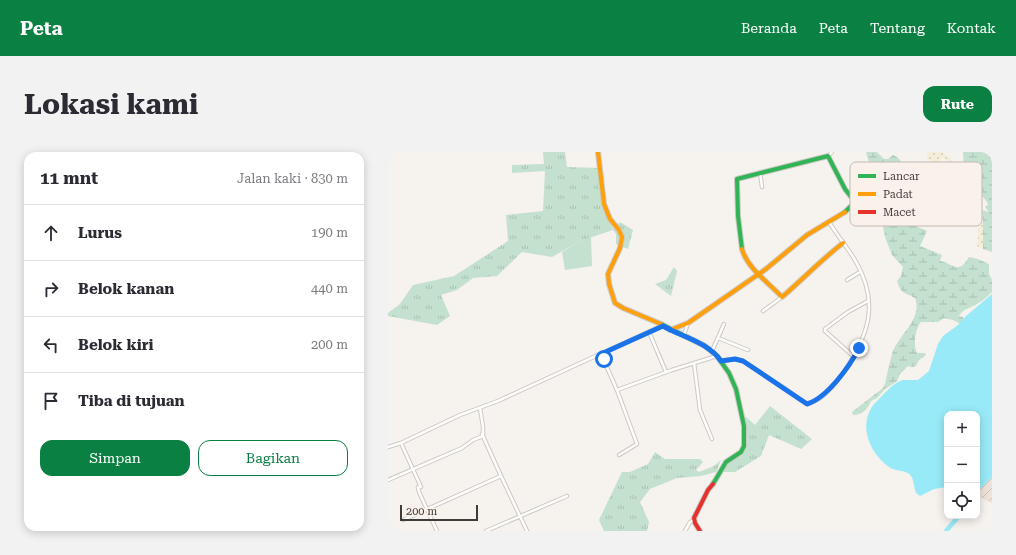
<!DOCTYPE html>
<html lang="id">
<head>
<meta charset="utf-8">
<style>
	body { margin:0; font-family:"Roboto Serif",serif; background:#f2f2f3; color:#2b2b33 }
	.controls { position:absolute; right:12px; bottom:12px; display:grid; overflow:hidden; border-radius:8px; box-shadow:0 2px 10px #0003 }
	.controls button { width:36px; height:36px; display:grid; place-items:center; padding:0; border:0; border-bottom:1px solid #e1e1e2; background:#fff; color:#2b2b33; font:20px sans-serif }
	.scale { position:absolute; left:12px; bottom:10px; width:78px; box-sizing:border-box; padding-left:4px; border:2px solid #3f3b38; border-top:0; font-size:11px; line-height:14px; white-space:nowrap; color:#3f3b38; -webkit-text-stroke:3px #faf1ea; paint-order:stroke }
	.stop { position:absolute; width:12px; height:12px; margin:-9px; border:3px solid #1a73e8; border-radius:50%; background:#fff }
	.stop.end { background:#1a73e8; border-color:#fff; box-shadow:0 1px 4px #0008 }
	.list { margin:0; padding:0; list-style:none }
	h2 { display:flex; justify-content:space-between; align-items:center; height:52px; margin:0; padding:0 16px; font-size:17px }
	h2 small { font-size:13px; font-weight:400; color:#7c7c81 }
	.list li { display:grid; grid-template-columns:26px 1fr auto; gap:12px; align-items:center; box-sizing:border-box; height:56px; padding:0 16px; border-top:1px solid #e1e1e2 }
	.list b { display:block; font-size:15px; white-space:nowrap }
	.list em { font-size:13px; font-style:normal; color:#7c7c81 }
	.actions { display:flex; gap:8px; padding:12px 16px }
	.actions a { flex:1; padding:9px 0; border:1px solid #0b8043; border-radius:12px; text-align:center; font-size:14px; color:#0b8043 }
	.actions .main { background:#0b8043; color:#fff }
	.icon { flex:none; width:22px; height:22px; fill:none; stroke:currentColor; stroke-width:2; stroke-linecap:round; stroke-linejoin:round }
	.map { position:relative; flex:none; width:604px; height:379px; overflow:hidden; border-radius:12px }
	header { display:flex; align-items:center; gap:24px; box-sizing:border-box; height:56px; padding:0 20px; background:#0b8043; color:#fff }
	header strong { font-size:19px }
	nav { display:flex; gap:22px; margin-inline-start:auto; font-size:14px }
	.intro { display:flex; align-items:center; justify-content:space-between; box-sizing:border-box; height:96px; padding:0 24px }
	h1 { margin:0; font-size:28px }
	.button { padding:10px 18px; border-radius:12px; background:#0b8043; color:#fff; font-size:14px; font-weight:700 }
	main { display:flex; gap:24px; padding:0 24px }
	aside { flex:1; background:#fff; border-radius:12px; box-shadow:0 2px 10px #0003 }
	.map>svg:first-child { display:block }
	.industrial { fill:url(#industrial-furrows) }
	.grass { fill:url(#grass-tufts) }
	.wetland { fill:url(#wetland-marsh) }
	.sand { fill:url(#sand-dots) }
	.green { fill:#c4e0ce }
	.water { fill:#98eaf8 }
	.lines { fill:none; stroke-linecap:round; stroke-linejoin:round }
	.river { stroke:#98eaf8; stroke-width:4.5 }
	.street-casing { stroke:#ccc9c5; stroke-width:4.5 }
	.fast-casing { stroke:#ccc9c5; stroke-width:6 }
	.slow-casing { stroke:#ccc9c5; stroke-width:6 }
	.jam-casing { stroke:#ccc9c5; stroke-width:6 }
	.street { stroke:#fefdfc; stroke-width:2.5 }
	.fast { stroke:#30b455; stroke-width:4 }
	.slow { stroke:#ff9f0a; stroke-width:4 }
	.jam { stroke:#e5322d; stroke-width:4 }
	.route { stroke:#1a73e8; stroke-width:5 }
	.key { fill:#faf1ea; stroke:#c2bab5; stroke-width:1 }
	.key-label { font-size:11px; fill:#3f3b38 }
</style>
</head>
<body>
<header>
<strong>Peta</strong>
<nav><a>Beranda</a><a>Peta</a><a>Tentang</a><a>Kontak</a></nav>
</header>
<div class="intro"><h1>Lokasi kami</h1><a class="button">Rute</a></div>
<main>
<aside>
<h2>11 mnt<small>Jalan kaki · 830 m</small></h2>
<ul class="list">
<li><svg class="icon" aria-label="ahead" viewBox="0 0 24 24"><path d="M12 20V5M6 11l6-6 6 6"/></svg><div><b>Lurus</b></div><em>190 m</em></li>
<li><svg class="icon" aria-label="right" viewBox="0 0 24 24"><path d="M7 20v-9h11M14 6l5 5-5 5"/></svg><div><b>Belok kanan</b></div><em>440 m</em></li>
<li><svg class="icon" aria-label="left" viewBox="0 0 24 24"><path d="M17 20v-9H6M10 6l-5 5 5 5"/></svg><div><b>Belok kiri</b></div><em>200 m</em></li>
<li><svg class="icon" aria-label="arrive" viewBox="0 0 24 24"><path d="M6 21V4h12l-3 4 3 4H6"/></svg><div><b>Tiba di tujuan</b></div></li>
</ul>
<div class="actions"><a class="main">Simpan</a><a>Bagikan</a></div>
</aside>
<div class="map">
<svg width="604" height="379" viewBox="0 0 604 379">
	<defs>
		<pattern id="industrial-furrows" width="10" height="10" patternUnits="userSpaceOnUse"><rect width="10" height="10" fill="#ede3da"/><path d="M-1 1l2-2M0 10L10 0M9 11l2-2" fill="none" stroke="#ccc4bc"/></pattern>
		<pattern id="grass-tufts" width="24" height="20" patternUnits="userSpaceOnUse"><rect width="24" height="20" fill="#c4e0ce"/><path d="M3 7l-1-3M5 7V3M7 7l1-3M15 17l-1-3M17 17v-4M19 17l1-3" fill="none" stroke="#a9c1b2"/></pattern>
		<pattern id="wetland-marsh" width="20" height="14" patternUnits="userSpaceOnUse"><rect width="20" height="14" fill="#c4e0ce"/><path d="M1 5h8M5 5V1M11 12h8M15 12V8" fill="none" stroke="#a9c1b2"/></pattern>
		<pattern id="sand-dots" width="8" height="8" patternUnits="userSpaceOnUse"><rect width="8" height="8" fill="#f4edd7"/><path d="M2 2h.1M6 6h.1" fill="none" stroke="#d2ccb9" stroke-width="1.8" stroke-linecap="round"/></pattern>
	</defs>
	<rect width="100%" height="100%" fill="#f6f2ee"/>
	<polygon class="industrial" points="604,325 604,351 589,344 589,340"/>
	<g class="grass">
		<polygon points="155,0 177,0 179,15 213,16 215,53 225,77 232,70 245,78 240,97 228,92 228,82 225,78 192,89 164,105 134,100 109,124 85,126 69,138 53,143 62,164 49,173 0,164 0,161 12,152 25,133 66,124 120,89 118,63 155,59 157,19 124,21 124,13 156,12"/>
		<polygon points="286,115 289,119 283,144 267,132 278,128"/>
		<polygon points="382,254 424,287 413,297 381,283 373,304 347,320 334,320 338,312 347,305 357,292 353,266 358,265 367,273"/>
		<polygon points="267,300 277,307 312,307 315,310 308,318 311,320 326,314 333,308 328,320 313,324 289,326 262,337 252,350 261,370 259,379 216,379 211,368 234,320 242,320 260,312"/>
	</g>
	<g class="wetland">
		<path d="M478,0H489L496,7H500L505,3C513,6 514,12 518,18L541,27C545,35 541,44 545,52L552,53L554,51L561,53L562,57L555,62L548,59L541,74L487,51C486,45 486,40 486,35C485,24 481,11 478,0Z"/>
		<path d="M575,0H604V100L595,97V69L594,58L601,60L597,55L600,53C599,48 595,46 592,41L587,39V33L584,28L588,29L590,33L593,32L594,29L592,28L582,25L576,15Z"/>
		<path d="M492,59L539,79L532,94L554,103L552,109C559,109 567,119 575,113C577,111 579,108 581,105L590,107L601,112V122L604,128V140C600,144 594,149 589,152C583,156 574,157 571,164L575,165L576,171L573,172L565,168L556,166L550,170H533C527,177 525,193 529,201H537L538,203L531,208L528,214L525,215L520,214L512,222L509,229L497,237L489,246L483,249C480,257 474,263 465,263L464,260L495,236L497,232C499,223 502,208 505,199C512,182 535,166 527,146C516,140 513,142 509,129L513,124L515,115L504,103L497,85Z"/>
	</g>
	<path class="sand" d="M539,0C542,0 551,0 554,0C557,1 561,6 564,8C594,31 596,61 595,97L589,94C594,66 587,43 569,20C566,16 562,12 559,8L555,5L551,10V13L545,11L539,6Z"/>
	<polygon class="green" points="203,85 204,114 177,118 174,100 192,89"/>
	<path class="water" d="M604,142V325L589,340V262H559V335L546,337L532,344L528,341C526,336 526,328 523,324C518,317 507,320 501,315C479,299 468,267 491,247C497,241 506,230 515,228C520,228 525,228 530,228L541,219L550,192L555,184L570,173L578,164Z"/>
	<g class="lines">
		<polyline class="river" points="558,379 571,364"/>
		<g class="street-casing">
			<g id="street">
				<polyline points="440,4 444,0"/>
				<polyline points="372,20 374,35"/>
				<polyline points="459,128 472,120"/>
				<polyline points="375,159 394,145"/>
				<polyline points="261,180 278,220"/>
				<polyline points="296,183 300,171"/>
				<polyline points="330,186 360,198"/>
				<polyline points="324,199 336,172"/>
				<polyline points="213,202 229,238 284,218 329,204"/>
				<polyline points="465,204 437,179 437,177 460,160 480,149"/>
				<path d="M333,209L347,207L355,209L390,232L418,251C432,252 445,234 453,224C480,185 493,152 467,108C459,95 449,83 441,70"/>
				<polyline points="306,211 312,258 324,287"/>
				<polyline points="229,238 249,292 231,303"/>
				<polyline points="13,291 33,335 30,335 31,340 49,379"/>
				<polyline points="0,295 13,291 72,263 110,249 275,173"/>
				<polyline points="113,324 139,379"/>
				<polyline points="0,328 74,296 85,288 95,284 95,275 92,256"/>
				<polyline points="15,368 113,324 94,282"/>
				<polyline points="98,379 179,344"/>
				<polyline points="297,379 302,370 306,368"/>
			</g>
		</g>
		<g class="fast-casing">
			<g id="fast">
				<polyline points="354,97 350,64 349,27 440,4 457,37 467,50 457,60"/>
				<polyline points="273,172 317,194 329,204 341,221 348,237 356,274 356,294 353,300 338,310 325,332"/>
			</g>
		</g>
		<g class="slow-casing">
			<g id="slow">
				<polyline points="210,0 216,52 222,67 231,78 234,85 232,96 220,122 221,132 227,151 235,156 273,172"/>
				<path d="M354,97C359,116 381,131 394,145C415,127 433,108 455,91"/>
				<polyline points="282,178 300,171 378,117 419,83 457,60"/>
			</g>
		</g>
		<g class="jam-casing">
			<polyline id="jam" points="312,379 307,371 306,366 320,338 325,332"/>
		</g>
		<use href="#street" class="street"/>
		<use href="#fast" class="fast"/>
		<use href="#slow" class="slow"/>
		<use href="#jam" class="jam"/>
	</g>
	<g class="lines">
		<path class="route" d="M216,207L213,202L275,174C294,185 320,190 333,209L347,207L355,209L419,252C439,246 462,214 471,196"/>
	</g>
	<rect x="462" y="10" width="132" height="64" rx="6" class="key"/>
	<rect x="470" y="22" width="18" height="4" fill="#30b455"/>
	<rect x="470" y="40" width="18" height="4" fill="#ff9f0a"/>
	<rect x="470" y="58" width="18" height="4" fill="#e5322d"/>
	<g class="key-label">
		<text x="495" y="28">Lancar</text>
		<text x="495" y="46">Padat</text>
		<text x="495" y="64">Macet</text>
	</g>
</svg>
<div class="controls">
<button>+</button>
<button>−</button>
<button><svg class="icon" aria-label="locate" viewBox="0 0 24 24"><circle cx="12" cy="12" r="6"/><path d="M12 2v4M12 18v4M2 12h4M18 12h4"/></svg></button>
</div>
<div class="scale">200 m</div>
<div class="stop" style="left:216px;top:207px"></div>
<div class="stop end" style="left:471px;top:196px"></div>
</div>
</main>
</body>
</html>
